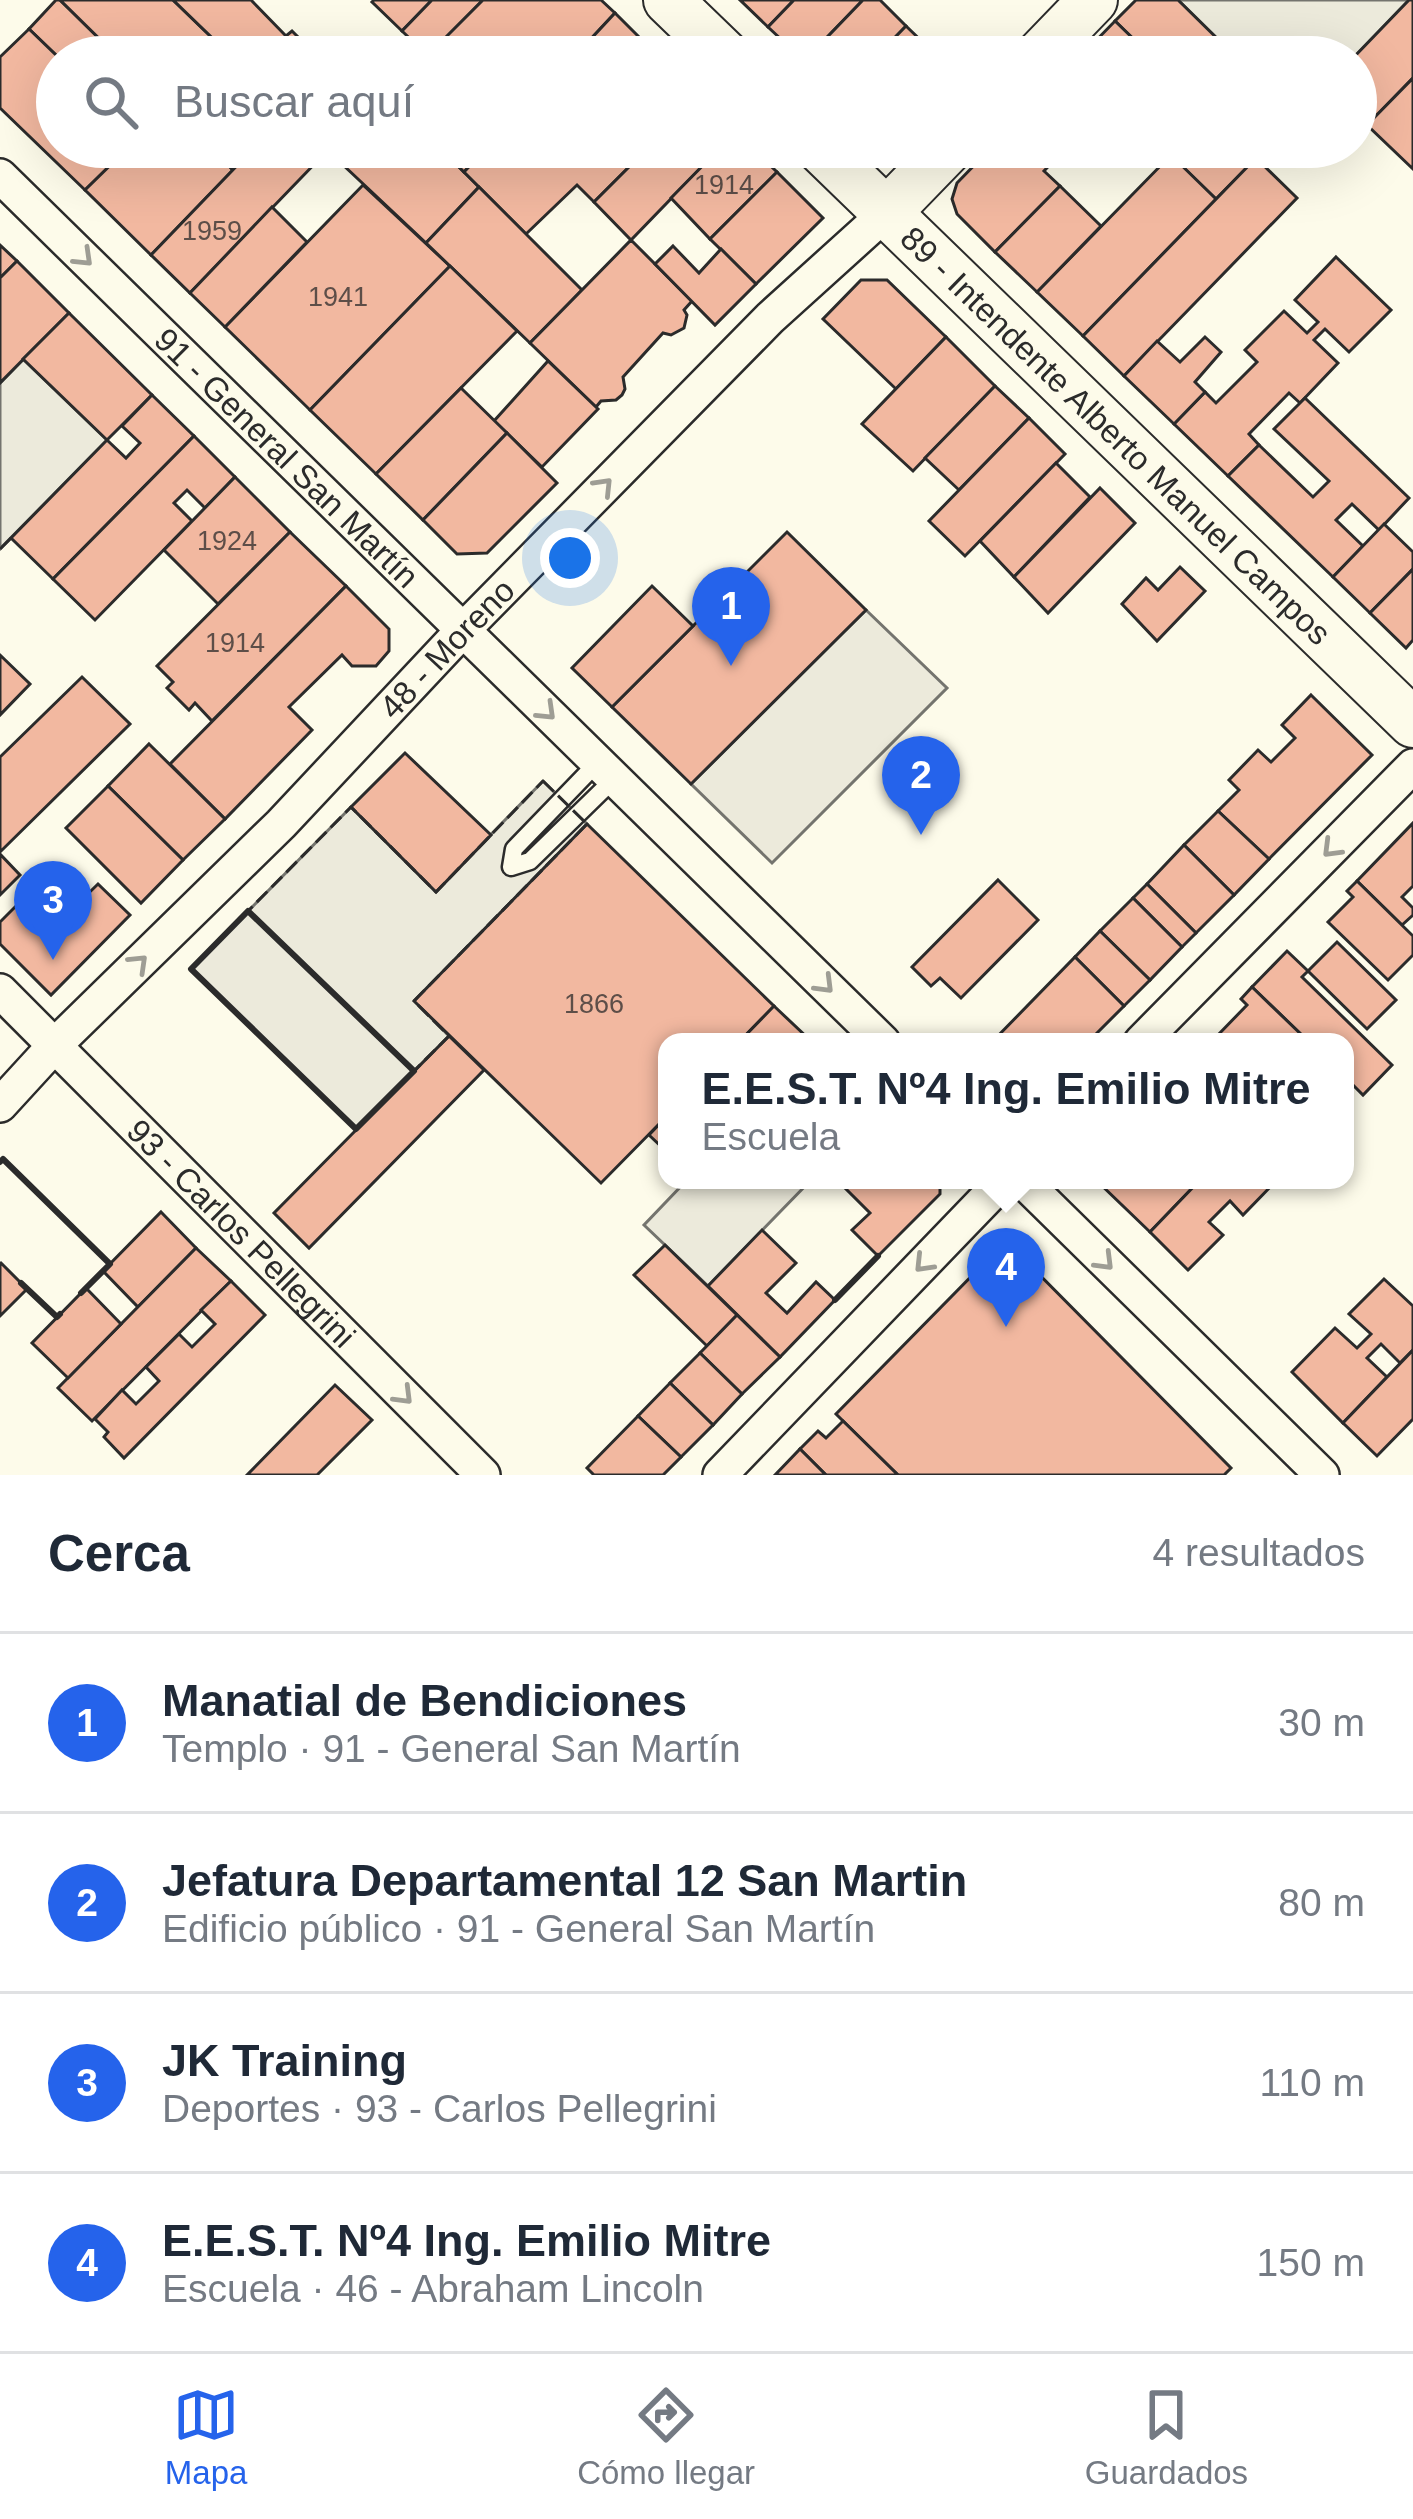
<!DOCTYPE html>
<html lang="es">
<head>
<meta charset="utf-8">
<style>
	body { margin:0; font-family:Helvetica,sans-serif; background:#f6f6f7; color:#1f2937 }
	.you { position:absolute; left:570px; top:558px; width:42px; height:42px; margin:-30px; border:9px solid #fff; border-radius:50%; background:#1a73e8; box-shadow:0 0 0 18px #1a73e833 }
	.badge { display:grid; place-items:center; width:78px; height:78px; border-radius:50%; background:#2563eb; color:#fff; font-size:39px; font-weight:700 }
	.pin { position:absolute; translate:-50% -99px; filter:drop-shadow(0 3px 6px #0008) }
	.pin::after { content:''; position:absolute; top:63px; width:42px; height:36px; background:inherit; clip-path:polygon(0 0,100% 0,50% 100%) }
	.popup { position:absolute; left:658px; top:1033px; width:696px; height:156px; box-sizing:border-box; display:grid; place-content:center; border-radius:24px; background:#fff; filter:drop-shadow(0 3px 9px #0005); font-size:39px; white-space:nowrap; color:#747a83 }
	.popup b { font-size:45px; color:#1f2937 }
	.popup::after { content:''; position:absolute; left:50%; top:100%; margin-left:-24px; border:24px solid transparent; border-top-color:#fff }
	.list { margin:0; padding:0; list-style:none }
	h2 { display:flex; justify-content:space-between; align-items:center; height:156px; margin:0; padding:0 48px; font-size:51px }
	h2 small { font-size:39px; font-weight:400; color:#747a83 }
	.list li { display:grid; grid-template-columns:78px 1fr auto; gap:36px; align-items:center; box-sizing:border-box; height:180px; padding:0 48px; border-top:3px solid #e0e1e3 }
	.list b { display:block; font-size:45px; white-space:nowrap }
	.list p { margin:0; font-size:39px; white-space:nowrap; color:#747a83 }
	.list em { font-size:39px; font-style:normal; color:#747a83 }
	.icon { flex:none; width:66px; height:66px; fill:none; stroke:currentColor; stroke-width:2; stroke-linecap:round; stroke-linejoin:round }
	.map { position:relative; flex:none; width:1413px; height:1475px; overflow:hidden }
	.search { position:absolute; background:#fff; box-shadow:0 12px 48px #0002; left:36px; right:36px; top:36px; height:132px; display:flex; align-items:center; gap:30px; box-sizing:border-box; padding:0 42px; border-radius:66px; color:#747a83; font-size:45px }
	.sheet { height:876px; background:#fff }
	nav { display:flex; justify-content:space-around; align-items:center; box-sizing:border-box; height:168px; border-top:3px solid #e0e1e3; background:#fff; font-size:33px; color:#747a83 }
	nav a { display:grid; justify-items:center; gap:6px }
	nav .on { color:#2563eb }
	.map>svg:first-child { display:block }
	.parking { fill:#eceadb; stroke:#74746e; stroke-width:3 }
	.building { fill:#f2b8a0; stroke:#2b2b2b; stroke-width:3 }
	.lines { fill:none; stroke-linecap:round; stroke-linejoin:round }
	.lane-casing { stroke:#2b2b2b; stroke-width:21 }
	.street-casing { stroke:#2b2b2b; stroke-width:38 }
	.secondary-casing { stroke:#2b2b2b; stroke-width:52 }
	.lane { stroke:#fdfbea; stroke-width:16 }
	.street { stroke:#fdfbea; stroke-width:33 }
	.secondary { stroke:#fdfbea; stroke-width:48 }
	.fence { stroke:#2b2b2b; stroke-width:3; stroke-dasharray:15 6; stroke-linecap:butt }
	.wall { stroke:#2b2b2b; stroke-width:6 }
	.oneway { stroke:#9e9d94 }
	.labels { text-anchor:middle; stroke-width:9; stroke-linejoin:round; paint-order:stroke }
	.number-label { font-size:27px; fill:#5d4e48 }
	.street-label { font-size:33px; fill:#2b2b2b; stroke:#fdfbea }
</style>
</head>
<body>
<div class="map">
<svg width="1413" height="1475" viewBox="0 0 1413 1475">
	<rect width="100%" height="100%" fill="#fdfbea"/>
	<g class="parking">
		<polygon points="1178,0 1409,0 1354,57 1236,57"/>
		<polygon points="23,359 107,440 0,549 0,383"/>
		<polygon points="866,610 947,688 772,863 691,784"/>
		<polygon points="543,781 587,824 415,1001 449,1036 356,1129 191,969 351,807 436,891"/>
		<polygon points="687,1180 811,1180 708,1286 644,1225"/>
	</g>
	<g class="building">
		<polygon points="56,0 60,0 118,57 58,57 29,29"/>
		<polygon points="60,0 173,0 232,57 118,57"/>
		<polygon points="173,0 251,0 286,36 292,31 318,57 232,57"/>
		<polygon points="374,0 432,0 402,31 372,2"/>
		<polygon points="432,0 483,0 428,56 402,31"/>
		<polygon points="483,0 601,0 615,13 574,57 444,57 435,48"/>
		<polygon points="740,0 794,0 768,27"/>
		<polygon points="794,0 863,0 808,57 800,57 768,27"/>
		<polygon points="863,0 880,0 906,26 876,57 808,57"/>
		<polygon points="1136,0 1178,0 1236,57 1152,57 1115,21"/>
		<polygon points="1409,0 1413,0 1413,78 1356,137 1354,57"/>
		<polygon points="615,13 659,57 574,57"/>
		<polygon points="1115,21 1152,57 1080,57"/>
		<polygon points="906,26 938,57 876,57"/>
		<polygon points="29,29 58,57 57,147 129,147 85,190 0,108 0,57"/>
		<polygon points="1413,78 1413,169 1367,125"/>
		<polygon points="129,147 210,147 233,170 151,255 85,190"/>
		<polygon points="210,147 255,147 233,170"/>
		<polygon points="255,147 324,147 328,150 190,293 151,255"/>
		<polygon points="324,147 401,147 416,162 431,147 439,147 479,187 426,243"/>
		<polygon points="439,147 488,147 464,172"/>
		<polygon points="488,147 493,147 508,162 522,147 649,147 594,202 577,185 526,234 464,172"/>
		<polygon points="649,147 721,147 631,240 594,202"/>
		<polygon points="721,147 751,147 777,172 710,239 671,198"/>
		<polygon points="992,147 1067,147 1044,171 1060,186 995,252 957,214 952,199 957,183"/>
		<polygon points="1162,147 1244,147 1256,158 1216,199"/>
		<polygon points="1318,147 1346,147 1333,161"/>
		<polygon points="1171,155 1216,199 1083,336 1037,292"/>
		<polygon points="1256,158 1297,198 1124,376 1083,336"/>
		<polygon points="777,172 823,218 756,284 710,239"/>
		<polygon points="363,185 450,266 310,410 225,327"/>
		<polygon points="1060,186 1101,226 1037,292 995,252"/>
		<polygon points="479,187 582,290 530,343 426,243"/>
		<polygon points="272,207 307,242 225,327 190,293"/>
		<polygon points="631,240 692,301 684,310 687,315 684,328 671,335 663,333 623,377 625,389 622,395 616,400 601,401 596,407 530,343"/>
		<polygon points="0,245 17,261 0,278"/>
		<polygon points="673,246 699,273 721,249 756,284 715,325 655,264"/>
		<polygon points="1336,257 1391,310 1349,352 1325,329 1314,340 1338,363 1300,403 1289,393 1249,434 1259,445 1228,476 1174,424 1205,392 1216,403 1257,362 1245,350 1284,311 1307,333 1318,322 1295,300"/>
		<polygon points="17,261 69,313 0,383 0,278"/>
		<polygon points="450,266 517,331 376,474 310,410"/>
		<polygon points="861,280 887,280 946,337 896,389 823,319"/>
		<polygon points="69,313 152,395 107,440 23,359"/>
		<polygon points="946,337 995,386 913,471 862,424"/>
		<polygon points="1205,337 1221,352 1195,382 1205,392 1174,424 1124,376 1157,341 1180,362"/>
		<polygon points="548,361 598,409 542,467 494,421"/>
		<polygon points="995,386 1029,418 959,490 925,458"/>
		<polygon points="461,388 507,433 423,520 376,474"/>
		<polygon points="152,395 194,436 53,579 11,538 107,440 126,458 140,443 122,426"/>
		<polygon points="1305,398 1409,498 1379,530 1352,504 1336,520 1363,546 1333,577 1228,476 1259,445 1313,497 1329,481 1274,429"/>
		<polygon points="1029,418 1065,454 965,556 929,521"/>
		<polygon points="507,433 557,483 487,553 457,554 423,520"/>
		<polygon points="194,436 235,477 205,508 187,490 174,503 192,521 95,620 53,579"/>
		<polygon points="1056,463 1090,497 1014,577 980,541"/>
		<polygon points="235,477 290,532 218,604 164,550"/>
		<polygon points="1100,488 1135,523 1048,613 1014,577"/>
		<polygon points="1384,524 1413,552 1413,569 1370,613 1333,577"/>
		<polygon points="290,532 346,586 212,721 195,703 189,710 167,688 173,682 157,666"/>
		<polygon points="787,532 866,610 691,784 612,707"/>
		<polygon points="1180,567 1205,591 1157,641 1122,604 1146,578 1158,590"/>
		<polygon points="1413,569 1413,640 1406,648 1370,613"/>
		<polygon points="346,586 389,629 389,651 376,666 352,666 342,655 289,707 312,730 225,819 170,764"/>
		<polygon points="652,586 693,626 612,707 572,668"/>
		<polygon points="0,655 30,684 0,715"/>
		<polygon points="82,677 130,724 0,852 0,757"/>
		<polygon points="1311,695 1372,755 1269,859 1218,811 1239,790 1229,780 1258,750 1271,762 1295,738 1282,725"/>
		<polygon points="149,744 225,819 183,860 108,786"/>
		<polygon points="405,753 491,835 436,892 351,807"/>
		<polygon points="108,786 183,860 141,903 66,828"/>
		<polygon points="1218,811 1269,859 1234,895 1184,845"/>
		<polygon points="1413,823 1413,886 1402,897 1413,908 1413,915 1402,925 1357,881"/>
		<polygon points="587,824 774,1006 739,1042 667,1042 667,1116 601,1183 414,1001"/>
		<polygon points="1184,845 1234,895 1196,933 1147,884"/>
		<polygon points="0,854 20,875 0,895"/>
		<polygon points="998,880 1038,920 961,998 940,978 931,986 912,967"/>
		<polygon points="1357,881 1413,936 1413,955 1388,980 1328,922 1353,897 1347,891"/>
		<polygon points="98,884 130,915 51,995 0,944 0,922 33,889 63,918"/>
		<polygon points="1147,884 1196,933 1182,947 1133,898"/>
		<polygon points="1133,898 1182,947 1150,980 1100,931"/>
		<polygon points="1100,931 1150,980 1124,1006 1075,957"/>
		<polygon points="1337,942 1396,1000 1367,1029 1308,971"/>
		<polygon points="1287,951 1308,971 1302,977 1392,1065 1363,1095 1345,1077 1345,1042 1309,1042 1252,987"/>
		<polygon points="1075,957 1124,1006 1088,1042 992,1042"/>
		<polygon points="1252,987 1309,1042 1223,1042 1217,1036 1247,1005 1241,999"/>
		<polygon points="774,1006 812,1042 739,1042"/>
		<polygon points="449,1036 484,1070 309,1248 274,1213"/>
		<polygon points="667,1116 667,1152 649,1135"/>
		<polygon points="837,1180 940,1180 940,1194 878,1256 852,1230 870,1213"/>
		<polygon points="1096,1180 1200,1180 1150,1232"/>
		<polygon points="1200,1180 1277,1180 1243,1215 1230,1201 1209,1222 1223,1235 1188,1270 1150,1232"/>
		<polygon points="161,1212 196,1248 138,1307 103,1271"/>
		<polygon points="762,1230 796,1263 766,1293 787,1313 816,1282 835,1300 780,1357 708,1286"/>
		<polygon points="1006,1241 1231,1468 1224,1475 898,1475 836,1414"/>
		<polygon points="665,1245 737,1315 707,1346 634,1275"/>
		<polygon points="196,1248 231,1281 92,1421 58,1388"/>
		<polygon points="1,1263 27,1289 0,1316 0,1264"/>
		<polygon points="1384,1279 1413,1306 1413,1350 1400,1363 1381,1344 1367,1358 1387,1377 1343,1423 1292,1372 1335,1328 1357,1348 1371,1334 1349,1314"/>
		<polygon points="231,1281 265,1315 124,1458 104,1437 108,1432 95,1419 122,1390 136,1404 159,1381 146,1367 179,1334 192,1347 215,1324 201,1310"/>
		<polygon points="86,1288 121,1324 68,1378 32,1343"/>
		<polygon points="737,1315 780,1357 742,1394 700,1353"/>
		<polygon points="1413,1350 1413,1419 1377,1456 1343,1423"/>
		<polygon points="700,1353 742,1394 713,1425 670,1383"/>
		<polygon points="670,1383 713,1425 681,1457 638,1416"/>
		<polygon points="335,1385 372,1420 317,1475 247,1475"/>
		<polygon points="638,1416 681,1457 663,1475 594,1475 587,1468"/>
		<polygon points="843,1421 898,1475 826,1475 800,1449 818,1431 826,1438"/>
		<polygon points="800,1449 826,1475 775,1475"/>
	</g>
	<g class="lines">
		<g class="lane-casing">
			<polyline id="lane" points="598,762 514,849 511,867 530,861 615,778"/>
		</g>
		<g class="street-casing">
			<g id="street">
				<path id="s1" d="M0,176L883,1042"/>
				<path id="s2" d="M0,991L483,1475"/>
				<polyline points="1141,1042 1413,766"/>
				<path id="s3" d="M0,1105L55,1045L281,824L463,630L770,318L886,213"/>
				<polyline points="1022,1180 1322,1475"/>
				<polyline points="720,1475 1004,1180"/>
			</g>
		</g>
		<g class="secondary-casing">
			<g id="secondary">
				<polyline points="668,0 727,57"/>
				<polyline points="1038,57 1093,0"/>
				<path id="s4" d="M819,147L1413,723"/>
				<polyline points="886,213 950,147"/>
			</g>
		</g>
		<use href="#lane" class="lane"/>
		<use href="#street" class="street"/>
		<use href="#secondary" class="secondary"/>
		<g class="fence">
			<polyline points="0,549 15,534"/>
			<polygon points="543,781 587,824 414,1001 449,1036 414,1071 248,911 351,807 436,892"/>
		</g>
		<g class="wall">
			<polygon points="248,911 414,1071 356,1129 191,969"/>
			<polyline points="0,1162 3,1159 110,1264 81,1293"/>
			<polyline points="21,1283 57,1317 60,1314"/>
			<polyline points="835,1300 878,1256"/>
		</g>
	</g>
	<defs><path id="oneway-chevron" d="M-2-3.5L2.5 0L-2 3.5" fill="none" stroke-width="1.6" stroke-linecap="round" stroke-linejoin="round" transform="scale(3)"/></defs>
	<g class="oneway">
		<use href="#oneway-chevron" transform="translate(84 258) rotate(44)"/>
		<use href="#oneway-chevron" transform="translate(604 486) rotate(-46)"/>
		<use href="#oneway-chevron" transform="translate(547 712) rotate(44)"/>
		<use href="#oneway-chevron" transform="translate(1331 849) rotate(135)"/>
		<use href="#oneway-chevron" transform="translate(139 963) rotate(-44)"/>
		<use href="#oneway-chevron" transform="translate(825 985) rotate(45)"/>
		<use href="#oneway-chevron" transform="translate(1105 1262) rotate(45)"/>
		<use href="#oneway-chevron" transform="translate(923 1264) rotate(134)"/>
		<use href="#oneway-chevron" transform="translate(404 1396) rotate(45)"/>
	</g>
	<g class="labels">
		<g class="number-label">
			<text x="724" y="194">1914</text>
			<text x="212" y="240">1959</text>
			<text x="338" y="306">1941</text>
			<text x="227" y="550">1924</text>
			<text x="235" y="652">1914</text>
			<text x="594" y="1013">1866</text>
		</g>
		<g class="street-label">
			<text dy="12" stroke="none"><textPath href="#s4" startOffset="414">89 - Intendente Alberto Manuel Campos</textPath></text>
			<text dy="12" stroke="none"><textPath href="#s1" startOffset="402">91 - General San Martín</textPath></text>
			<text dy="12" stroke="none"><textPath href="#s3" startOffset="639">48 - Moreno</textPath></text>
			<text dy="12" stroke="none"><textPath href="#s2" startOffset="342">93 - Carlos Pellegrini</textPath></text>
		</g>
	</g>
</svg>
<div class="you"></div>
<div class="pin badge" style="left:731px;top:666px">1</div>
<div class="pin badge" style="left:921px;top:835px">2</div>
<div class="pin badge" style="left:53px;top:960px">3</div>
<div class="pin badge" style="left:1006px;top:1327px">4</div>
<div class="popup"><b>E.E.S.T. Nº4 Ing. Emilio Mitre</b>Escuela</div>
<div class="search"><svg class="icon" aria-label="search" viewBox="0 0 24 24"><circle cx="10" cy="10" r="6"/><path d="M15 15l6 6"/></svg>Buscar aquí</div>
</div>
<section class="sheet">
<h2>Cerca<small>4 resultados</small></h2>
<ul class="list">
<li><span class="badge">1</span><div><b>Manatial de Bendiciones</b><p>Templo · 91 - General San Martín</p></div><em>30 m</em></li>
<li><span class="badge">2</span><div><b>Jefatura Departamental 12 San Martin</b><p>Edificio público · 91 - General San Martín</p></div><em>80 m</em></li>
<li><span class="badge">3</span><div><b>JK Training</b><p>Deportes · 93 - Carlos Pellegrini</p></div><em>110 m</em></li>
<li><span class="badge">4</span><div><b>E.E.S.T. Nº4 Ing. Emilio Mitre</b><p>Escuela · 46 - Abraham Lincoln</p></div><em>150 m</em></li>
</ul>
</section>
<nav>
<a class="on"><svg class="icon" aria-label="map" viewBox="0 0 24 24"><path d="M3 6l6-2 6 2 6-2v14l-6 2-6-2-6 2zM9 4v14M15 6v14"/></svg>Mapa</a>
<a><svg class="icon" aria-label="directions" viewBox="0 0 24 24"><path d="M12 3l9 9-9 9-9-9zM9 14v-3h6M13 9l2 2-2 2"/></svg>Cómo llegar</a>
<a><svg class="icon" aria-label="saved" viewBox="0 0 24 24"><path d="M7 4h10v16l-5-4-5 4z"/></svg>Guardados</a>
</nav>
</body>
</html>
